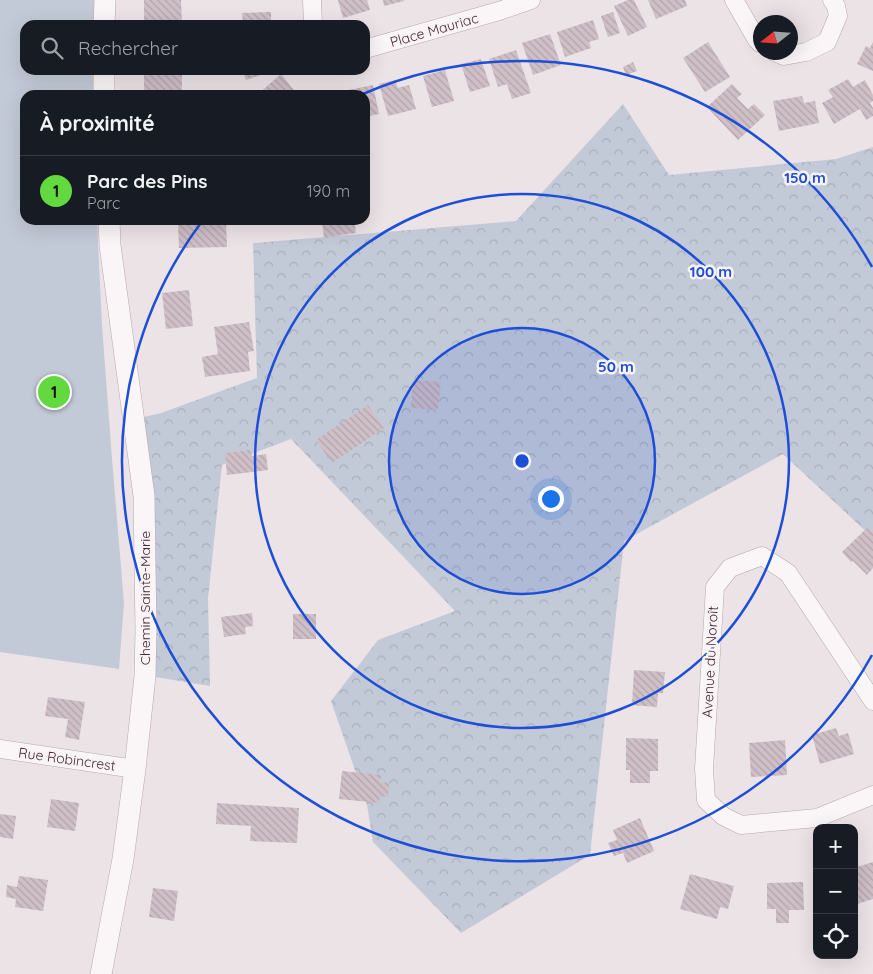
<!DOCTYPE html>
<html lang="fr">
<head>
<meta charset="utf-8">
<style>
	body { margin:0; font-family:Quicksand,sans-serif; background:#242831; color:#f1f3f6 }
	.controls { position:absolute; right:15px; bottom:15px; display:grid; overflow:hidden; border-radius:10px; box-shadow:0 5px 20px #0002 }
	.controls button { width:45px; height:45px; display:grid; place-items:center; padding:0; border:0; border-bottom:1px solid #363941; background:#171b24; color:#f1f3f6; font:25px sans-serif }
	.compass { position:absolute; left:753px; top:15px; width:45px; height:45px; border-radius:50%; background:#171b24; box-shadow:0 5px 20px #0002; rotate:253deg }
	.you { position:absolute; left:550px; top:498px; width:18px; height:18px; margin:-12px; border:4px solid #fff; border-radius:50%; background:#1a73e8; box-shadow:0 0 0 8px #1a73e833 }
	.badge { display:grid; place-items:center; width:32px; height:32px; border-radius:50%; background:#62da3f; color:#111; font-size:16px; font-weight:700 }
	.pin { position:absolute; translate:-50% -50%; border:2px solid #fff; box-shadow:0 1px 5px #0006 }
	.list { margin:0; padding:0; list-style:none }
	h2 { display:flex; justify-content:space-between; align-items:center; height:65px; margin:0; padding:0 20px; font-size:21px }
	h2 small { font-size:16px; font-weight:400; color:#9ea1a6 }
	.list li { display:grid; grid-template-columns:32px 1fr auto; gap:15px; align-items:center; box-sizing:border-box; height:70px; padding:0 20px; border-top:1px solid #363941 }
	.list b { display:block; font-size:19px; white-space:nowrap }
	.list p { margin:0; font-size:16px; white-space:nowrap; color:#9ea1a6 }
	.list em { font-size:16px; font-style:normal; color:#9ea1a6 }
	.icon { flex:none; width:28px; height:28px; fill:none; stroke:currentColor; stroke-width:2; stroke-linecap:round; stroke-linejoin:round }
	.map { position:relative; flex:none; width:873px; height:974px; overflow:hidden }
	.search { position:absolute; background:#171b24; box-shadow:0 5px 20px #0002; left:20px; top:20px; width:350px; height:55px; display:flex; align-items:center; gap:12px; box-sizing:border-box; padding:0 18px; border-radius:15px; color:#9ea1a6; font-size:19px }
	.panel { position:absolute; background:#171b24; box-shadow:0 5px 20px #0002; left:20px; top:90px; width:350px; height:135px; border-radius:15px }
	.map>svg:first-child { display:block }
	.forest { fill:url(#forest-crowns) }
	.green { fill:#c3cad7 }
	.building { fill:url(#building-back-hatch) }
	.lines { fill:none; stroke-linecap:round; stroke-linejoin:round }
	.minor-casing { stroke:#b7a7ae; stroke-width:19 }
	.tertiary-casing { stroke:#b7a7ae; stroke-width:22 }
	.minor { stroke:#faf6f8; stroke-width:18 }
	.tertiary { stroke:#faf6f8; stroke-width:21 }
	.ring { fill:none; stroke:#1d4ed8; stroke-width:2.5 }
	.labels { text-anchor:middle; stroke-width:5; stroke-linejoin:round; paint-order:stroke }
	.street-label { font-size:14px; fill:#462936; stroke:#f9f3f6 }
	.centre { fill:#1d4ed8; stroke:#f9f3f6; stroke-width:2.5 }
	.ring-label { font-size:15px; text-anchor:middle; font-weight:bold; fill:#1d4ed8; stroke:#f9f3f6; stroke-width:5; stroke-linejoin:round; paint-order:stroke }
</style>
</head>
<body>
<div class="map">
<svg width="873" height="974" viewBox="0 0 873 974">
	<defs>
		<pattern id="forest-crowns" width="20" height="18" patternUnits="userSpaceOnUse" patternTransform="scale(1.25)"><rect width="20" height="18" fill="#c3cad7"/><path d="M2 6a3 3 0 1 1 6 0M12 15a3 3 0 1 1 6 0" fill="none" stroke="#a9aeb9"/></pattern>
		<pattern id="building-back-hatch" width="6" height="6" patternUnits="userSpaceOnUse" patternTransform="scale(1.25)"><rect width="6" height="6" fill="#cfbfc7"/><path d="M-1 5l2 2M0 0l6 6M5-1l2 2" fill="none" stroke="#b3a4ac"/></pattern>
	</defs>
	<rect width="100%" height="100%" fill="#ece3e7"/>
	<polygon class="forest" points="623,104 669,175 836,159 873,147 873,538 783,454 624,541 590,855 461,933 373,842 367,805 331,701 378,640 455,611 291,439 222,465 208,599 210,686 155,677 135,419 161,413 257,378 253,243 516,221"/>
	<polygon class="green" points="0,0 95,0 95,25 25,25 25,70 94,70 94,95 25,95 25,220 97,220 102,325 112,459 124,603 119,669 0,652"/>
	<g class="building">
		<polygon points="144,0 181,0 182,25 144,25"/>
		<polygon points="338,0 367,0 370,10 343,18"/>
		<polygon points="383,0 404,0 404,1 384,6"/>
		<polygon points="628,0 634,0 647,27 628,36 614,6"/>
		<polygon points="648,0 685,0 687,6 656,19"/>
		<polygon points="271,12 271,25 243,25 242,13"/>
		<polygon points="613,12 620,33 608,37 601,16"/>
		<polygon points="593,20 599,39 589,42 591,48 565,57 557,32"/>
		<polygon points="550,34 561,65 533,75 522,43"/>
		<polygon points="708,42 730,77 705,92 683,58"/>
		<polygon points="873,42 873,71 857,64 866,46 870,48"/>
		<polygon points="516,50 531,93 512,99 507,84 498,87 489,59"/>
		<polygon points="481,59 490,86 470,92 461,64"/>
		<polygon points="633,62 637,71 626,75 623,67"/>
		<rect x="144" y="70" width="38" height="23"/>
		<polygon points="242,70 275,70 246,80"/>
		<polygon points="445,70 454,101 432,107 423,76"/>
		<polygon points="281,74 298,95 259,95 258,94"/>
		<polygon points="848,79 853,87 865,80 873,95 873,101 870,103 873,108 873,116 866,120 860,109 834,124 822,103 833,97 828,90"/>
		<polygon points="395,80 398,88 409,85 416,109 388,116 379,84"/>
		<polygon points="732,84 742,94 737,98 748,109 754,104 765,115 738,140 707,107"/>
		<polygon points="373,85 379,114 365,117 365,95 349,95 348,90"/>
		<polygon points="802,96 804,103 815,101 819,123 779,131 773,101"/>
		<polygon points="322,220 354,220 356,233 324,238"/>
		<polygon points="226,221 227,247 179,248 178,223"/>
		<polygon points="189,290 193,326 166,329 162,293"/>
		<polygon points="249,322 254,351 248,352 250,371 205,377 202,357 218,354 214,327"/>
		<polygon points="413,380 441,382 438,410 411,408"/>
		<polygon points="368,405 384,428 332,463 316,440"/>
		<polygon points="250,450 252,456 266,454 268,470 227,475 225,453"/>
		<polygon points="868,527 873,532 873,568 867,575 853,561 851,562 842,552"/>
		<polygon points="252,613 253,626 245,627 246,634 224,637 221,617"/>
		<rect x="293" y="614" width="23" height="25"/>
		<polygon points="634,670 665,672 663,693 658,693 657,707 632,705"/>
		<polygon points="48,697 85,702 79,740 65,737 68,719 45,716"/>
		<polygon points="836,728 839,736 848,733 854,754 820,764 812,735"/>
		<polygon points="626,738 658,739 658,771 650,771 650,783 630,783 630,770 626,770"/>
		<polygon points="785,740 787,775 751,777 749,743"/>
		<polygon points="342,771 381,775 380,782 389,783 388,797 380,796 379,803 339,799"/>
		<polygon points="51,799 79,803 75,831 47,827"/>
		<polygon points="217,803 299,808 297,843 250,841 251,826 216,824"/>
		<polygon points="0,814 16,816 13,839 0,837"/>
		<polygon points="640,818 654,851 627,863 623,853 614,856 608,843 617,840 613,830"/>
		<polygon points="873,862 873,899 854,905 854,868"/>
		<polygon points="690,874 734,886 728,909 720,907 717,919 680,909"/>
		<polygon points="19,876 48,880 43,911 15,907 16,899 6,897 7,885 17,887"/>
		<polygon points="803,882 804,910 789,910 789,923 776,923 776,909 767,909 767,883"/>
		<polygon points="153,888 178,891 174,921 149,917"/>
	</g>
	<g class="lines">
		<g class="minor-casing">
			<g id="minor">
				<polyline points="312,0 313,25"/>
				<polyline points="734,0 757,40 760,43"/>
				<polyline points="365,49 499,11 531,0"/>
				<polyline points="775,52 784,56 806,52 827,42 838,16 836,6 832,0"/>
				<polyline points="873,701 788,573 762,556 730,568 715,587 704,769 706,800 723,816 741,825 817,818 873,795"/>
				<polyline points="0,749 135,769"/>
			</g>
		</g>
		<g class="tertiary-casing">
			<g id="tertiary">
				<polyline points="104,25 105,0"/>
				<polyline points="104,95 104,70"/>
				<polyline points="101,974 123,859 135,769 145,676 146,631 144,496 110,245 109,220"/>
			</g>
		</g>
		<use href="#minor" class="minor"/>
		<use href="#tertiary" class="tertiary"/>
	</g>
	<circle cx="522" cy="461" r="133" fill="#1d4ed8" fill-opacity=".12"/>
	<g class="ring">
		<circle cx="522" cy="461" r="133"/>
		<circle cx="522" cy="461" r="267"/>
		<path d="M872 655A400 400 0 1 1 203 220M363 94A400 400 0 0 1 872 267"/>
	</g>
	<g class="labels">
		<g class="street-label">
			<text transform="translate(434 30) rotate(-16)" y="5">Place Mauriac</text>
			<text transform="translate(145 598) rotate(-90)" y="5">Chemin Sainte-Marie</text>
			<text transform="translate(710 662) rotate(-87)" y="5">Avenue du Noroît</text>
			<text transform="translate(67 759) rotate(8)" y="5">Rue Robincrest</text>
		</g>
	</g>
	<circle cx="522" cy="461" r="8" class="centre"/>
	<g class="ring-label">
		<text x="805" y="183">150 m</text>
		<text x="711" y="277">100 m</text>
		<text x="616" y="372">50 m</text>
	</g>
</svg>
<div class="controls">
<button>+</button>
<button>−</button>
<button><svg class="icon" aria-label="locate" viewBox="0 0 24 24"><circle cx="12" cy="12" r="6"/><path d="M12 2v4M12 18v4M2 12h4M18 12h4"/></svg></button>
</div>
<svg class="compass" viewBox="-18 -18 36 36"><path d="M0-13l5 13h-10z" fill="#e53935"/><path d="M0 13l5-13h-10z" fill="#9ea1a6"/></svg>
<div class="you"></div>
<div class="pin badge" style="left:54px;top:392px">1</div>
<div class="search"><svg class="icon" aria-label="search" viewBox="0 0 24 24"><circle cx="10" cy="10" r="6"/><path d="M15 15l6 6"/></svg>Rechercher</div>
<section class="panel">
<h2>À proximité<small></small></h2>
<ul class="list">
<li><span class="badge">1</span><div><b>Parc des Pins</b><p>Parc</p></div><em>190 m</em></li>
</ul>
</section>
</div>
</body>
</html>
